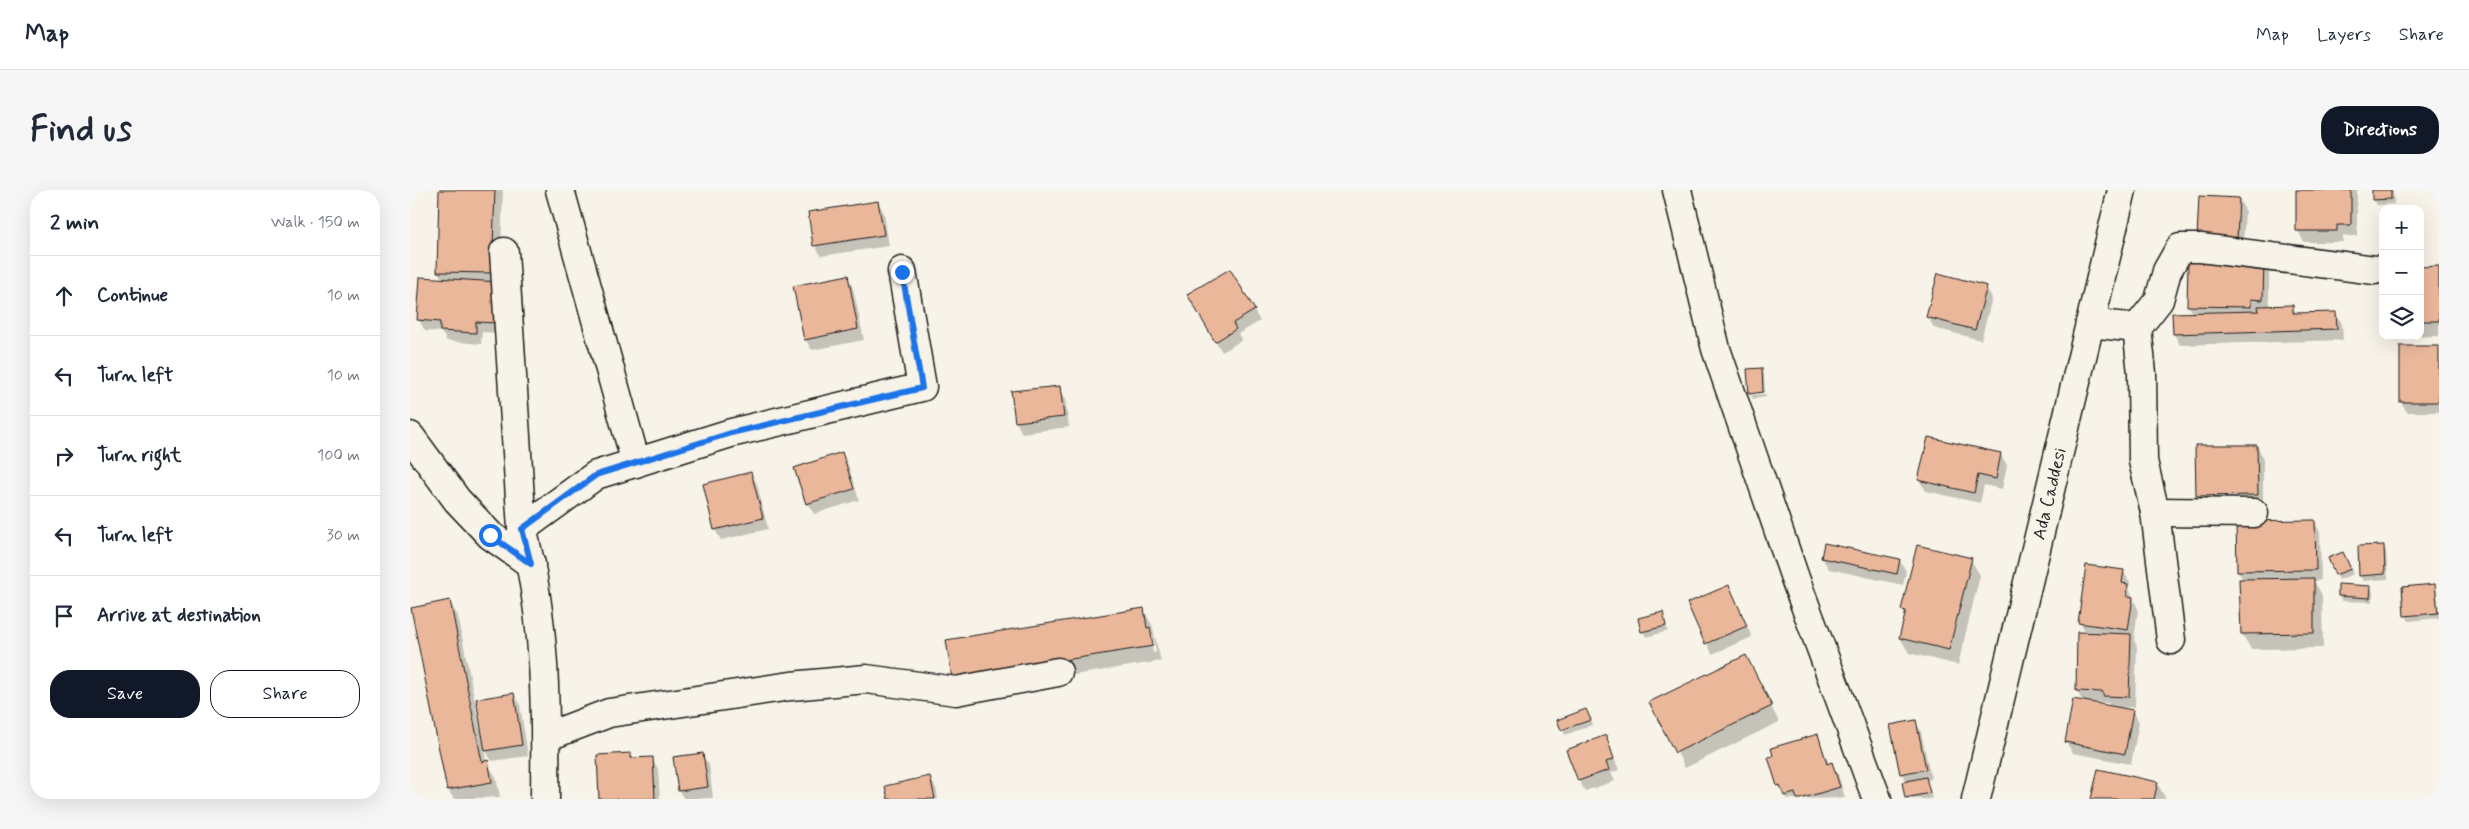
<!DOCTYPE html>
<html lang="en">
<head>
<meta charset="utf-8">
<style>
	body { margin:0; font-family:Mynerve,sans-serif; background:#f6f6f7; color:#1f2937 }
	.controls { position:absolute; right:15px; top:15px; display:grid; overflow:hidden; border-radius:10px; box-shadow:0 5px 20px #0002 }
	.controls button { width:45px; height:45px; display:grid; place-items:center; padding:0; border:0; border-bottom:1px solid #e0e1e3; background:#fff; color:#1f2937; font:25px sans-serif }
	.stop { position:absolute; width:15px; height:15px; margin:-11px; border:4px solid #1a73e8; border-radius:50%; background:#fff }
	.stop.end { background:#1a73e8; border-color:#fff; box-shadow:0 1px 5px #0008 }
	.list { margin:0; padding:0; list-style:none }
	h2 { display:flex; justify-content:space-between; align-items:center; height:65px; margin:0; padding:0 20px; font-size:21px }
	h2 small { font-size:16px; font-weight:400; color:#747a83 }
	.list li { display:grid; grid-template-columns:32px 1fr auto; gap:15px; align-items:center; box-sizing:border-box; height:80px; padding:0 20px; border-top:1px solid #e0e1e3 }
	.list b { display:block; font-size:19px; white-space:nowrap }
	.list em { font-size:16px; font-style:normal; color:#747a83 }
	.actions { display:flex; gap:10px; padding:15px 20px }
	.actions a { flex:1; padding:11px 0; border:1px solid #111827; border-radius:20px; text-align:center; font-size:18px; color:#111827 }
	.actions .main { background:#111827; color:#fff }
	.icon { flex:none; width:28px; height:28px; fill:none; stroke:currentColor; stroke-width:2; stroke-linecap:round; stroke-linejoin:round }
	.map { position:relative; flex:none; width:2029px; height:609px; overflow:hidden; border-radius:20px }
	header { display:flex; align-items:center; gap:30px; box-sizing:border-box; height:70px; padding:0 25px; background:#fff; border-bottom:1px solid #e0e1e3 }
	header strong { font-size:24px }
	nav { display:flex; gap:28px; margin-inline-start:auto; font-size:18px }
	.intro { display:flex; align-items:center; justify-content:space-between; box-sizing:border-box; height:120px; padding:0 30px }
	h1 { margin:0; font-size:35px }
	.button { padding:12px 22px; border-radius:20px; background:#111827; color:#fff; font-size:18px; font-weight:700 }
	main { display:flex; gap:30px; padding:0 30px }
	aside { flex:1; background:#fff; border-radius:20px; box-shadow:0 5px 20px #0002 }
	.map>svg:first-child { display:block }
	.shadow { fill:#0003; fill-rule:evenodd }
	.building { fill:#eab79b; stroke:#1c1c1c }
	.lines { fill:none; stroke-linecap:round; stroke-linejoin:round }
	.minor-casing { stroke:#1c1c1c; stroke-width:31 }
	.major-casing { stroke:#1c1c1c; stroke-width:31 }
	.minor { stroke:#f7f3e8; stroke-width:28 }
	.major { stroke:#f7f3e8; stroke-width:28 }
	.route { stroke:#1a73e8; stroke-width:6 }
	.labels { text-anchor:middle; stroke-width:5; stroke-linejoin:round; paint-order:stroke }
	.street-label { font-size:18px; fill:#1c1c1c; stroke:#f7f3e8 }
</style>
</head>
<body>
<header>
<strong>Map</strong>
<nav><a>Map</a><a>Layers</a><a>Share</a></nav>
</header>
<div class="intro"><h1>Find us</h1><a class="button">Directions</a></div>
<main>
<aside>
<h2>2 min<small>Walk · 150 m</small></h2>
<ul class="list">
<li><svg class="icon" aria-label="ahead" viewBox="0 0 24 24"><path d="M12 20V5M6 11l6-6 6 6"/></svg><div><b>Continue</b></div><em>10 m</em></li>
<li><svg class="icon" aria-label="left" viewBox="0 0 24 24"><path d="M17 20v-9H6M10 6l-5 5 5 5"/></svg><div><b>Turn left</b></div><em>10 m</em></li>
<li><svg class="icon" aria-label="right" viewBox="0 0 24 24"><path d="M7 20v-9h11M14 6l5 5-5 5"/></svg><div><b>Turn right</b></div><em>100 m</em></li>
<li><svg class="icon" aria-label="left" viewBox="0 0 24 24"><path d="M17 20v-9H6M10 6l-5 5 5 5"/></svg><div><b>Turn left</b></div><em>30 m</em></li>
<li><svg class="icon" aria-label="arrive" viewBox="0 0 24 24"><path d="M6 21V4h12l-3 4 3 4H6"/></svg><div><b>Arrive at destination</b></div></li>
</ul>
<div class="actions"><a class="main">Save</a><a>Share</a></div>
</aside>
<div class="map">
<svg width="2029" height="609" viewBox="0 0 2029 609">
	<rect width="100%" height="100%" fill="#f7f3e8"/>
	<filter id="ink" filterUnits="userSpaceOnUse"><feTurbulence type="fractalNoise" baseFrequency=".02" numOctaves="2"/><feDisplacementMap in="SourceGraphic" scale="10" xChannelSelector="R" yChannelSelector="G"/><feConvolveMatrix kernelMatrix="1 2 1 2 8 2 1 2 1" color-interpolation-filters="sRGB"/></filter>
	<g filter="url(#ink)">
		<g class="shadow">
			<polygon points="31,0 93,0 90,96 92,143 72,142 71,154 37,151 31,142 15,141 9,130 33,90 28,82"/>
			<polygon points="1888,0 1947,0 1947,46 1933,46 1933,52 1894,52 1888,41"/>
			<polygon points="1963,0 1983,0 1984,14 1967,15 1963,10"/>
			<polygon points="1829,9 1835,20 1833,59 1794,57"/>
			<polygon points="468,12 474,23 479,56 411,66 405,55"/>
			<polygon points="1853,71 1859,82 1859,117 1882,116 1887,124 1926,123 1932,134 1933,150 1770,155 1764,144 1763,124 1783,124 1779,116"/>
			<polygon points="2010,78 2029,78 2029,146 1992,147 2010,146"/>
			<polygon points="820,81 850,131 828,144 832,150 812,162 779,105"/>
			<polygon points="437,87 443,98 454,150 402,160 395,149"/>
			<polygon points="1576,97 1582,108 1571,150 1524,138 1518,127"/>
			<polygon points="2029,157 2029,222 1997,222 1991,212"/>
			<polygon points="1351,179 1354,184 1355,201 1341,202 1341,205 1340,204"/>
			<polygon points="649,197 655,208 659,237 612,243 606,232"/>
			<polygon points="1355,204 1356,207 1343,209 1341,205"/>
			<polygon points="1847,256 1853,267 1853,316 1793,316 1787,305"/>
			<polygon points="432,264 438,275 449,310 404,324 397,313"/>
			<polygon points="1590,264 1597,275 1592,299 1574,295 1570,313 1516,301 1509,290"/>
			<polygon points="341,283 347,294 358,339 311,350 305,340"/>
			<polygon points="1904,331 1910,342 1911,390 1904,391 1912,405 1913,458 1841,459 1832,444 1833,390 1828,381 1827,333"/>
			<polygon points="1973,356 1976,361 1978,389 1953,391 1950,385"/>
			<polygon points="1412,368 1490,371 1496,381 1493,395 1419,379"/>
			<polygon points="1936,368 1943,384 1929,390 1919,369"/>
			<polygon points="1561,370 1570,385 1548,475 1499,463 1490,448 1496,426 1493,420"/>
			<path d="M1713,381L1720,392L1719,398L1728,419L1724,450L1727,456L1725,517L1705,518L1723,521L1729,532L1721,574L1663,563L1656,552L1673,512L1667,501L1676,443L1670,433ZM1681,512L1698,513L1701,517L1680,514Z"/>
			<polygon points="1318,396 1342,447 1302,464 1279,413"/>
			<polygon points="2024,396 2027,401 2029,428 1999,431 1996,426"/>
			<polygon points="1960,397 1963,402 1963,412 1932,411 1929,406"/>
			<polygon points="39,411 48,426 70,538 104,504 110,515 118,566 82,571 74,558 76,572 86,587 90,607 44,609 38,600"/>
			<path d="M733,419L742,435L751,471L552,503ZM740,443L743,446L746,462L743,463Z"/>
			<polygon points="1252,423 1258,441 1236,447 1233,441"/>
			<polygon points="1336,466 1369,532 1275,578 1241,512"/>
			<polygon points="1179,525 1182,535 1155,545 1149,530"/>
			<polygon points="1505,531 1511,542 1521,589 1517,590 1522,608 1518,609 1497,609 1493,593 1497,592 1492,584"/>
			<polygon points="1407,545 1419,574 1422,574 1428,584 1435,608 1377,609 1368,595"/>
			<polygon points="1195,547 1209,580 1201,583 1205,591 1175,601 1169,591"/>
			<polygon points="221,564 223,569 242,568 248,579 250,609 190,609 188,566"/>
			<polygon points="292,565 299,575 303,608 274,609 269,601 265,568"/>
			<polygon points="1689,580 1747,593 1756,609 1683,609"/>
			<polygon points="519,587 526,598 528,609 480,609 477,597"/>
		</g>
		<g class="building">
			<polygon points="29,0 85,0 82,83 27,82"/>
			<polygon points="1886,0 1941,0 1941,35 1927,35 1927,41 1886,41"/>
			<polygon points="1962,0 1981,0 1981,9 1962,10"/>
			<polygon points="1789,6 1829,8 1827,49 1787,47"/>
			<polygon points="468,11 474,45 403,56 398,22"/>
			<polygon points="1778,70 1854,70 1853,110 1841,109 1841,117 1777,116"/>
			<polygon points="2029,76 2029,131 2010,131 2010,77"/>
			<polygon points="820,79 845,120 823,133 826,139 805,152 777,104"/>
			<polygon points="1528,83 1577,96 1565,140 1516,127"/>
			<polygon points="438,85 448,139 394,150 383,96"/>
			<polygon points="10,87 89,92 87,133 66,132 66,143 30,141 30,132 7,130"/>
			<polygon points="1883,115 1883,123 1926,122 1927,139 1763,144 1762,123 1849,121 1848,116"/>
			<rect x="1990" y="156" width="39" height="56"/>
			<polygon points="1352,178 1353,202 1339,204 1337,179"/>
			<polygon points="650,196 654,227 605,232 601,201"/>
			<polygon points="1518,247 1591,263 1586,289 1568,285 1564,303 1508,290"/>
			<polygon points="1785,255 1847,255 1848,305 1786,306"/>
			<polygon points="432,262 444,299 396,314 384,278"/>
			<polygon points="341,282 353,328 304,340 293,294"/>
			<polygon points="1905,330 1906,380 1827,381 1826,331"/>
			<polygon points="1414,353 1490,369 1487,384 1411,368"/>
			<polygon points="1507,355 1562,368 1539,460 1489,448 1496,421 1491,420"/>
			<polygon points="1974,355 1975,384 1949,386 1948,356"/>
			<polygon points="1933,362 1941,379 1925,385 1918,368"/>
			<polygon points="1676,375 1714,380 1712,393 1718,394 1717,406 1723,407 1718,440 1668,433"/>
			<polygon points="1904,388 1904,443 1831,444 1829,389"/>
			<polygon points="1928,394 1961,396 1960,408 1928,406"/>
			<polygon points="2025,394 2028,423 1994,426 1992,397"/>
			<polygon points="1319,395 1337,436 1295,454 1277,413"/>
			<polygon points="40,410 72,572 78,570 82,592 37,600 1,418"/>
			<polygon points="734,418 737,438 740,437 743,456 542,488 536,450"/>
			<polygon points="1253,422 1256,436 1231,442 1228,428"/>
			<polygon points="1667,442 1721,444 1719,507 1693,506 1693,502 1666,501"/>
			<polygon points="1336,465 1362,516 1265,563 1239,512"/>
			<polygon points="104,503 112,555 75,561 66,509"/>
			<polygon points="1663,509 1723,520 1715,564 1655,552"/>
			<polygon points="1176,519 1181,530 1151,540 1147,530"/>
			<polygon points="1506,530 1516,579 1490,584 1480,535"/>
			<polygon points="1408,544 1417,574 1422,572 1430,597 1390,609 1387,609 1385,603 1374,606 1370,595 1367,596 1358,567 1363,566 1361,558"/>
			<polygon points="1196,545 1204,569 1196,572 1199,580 1168,591 1156,560"/>
			<polygon points="221,563 221,568 243,567 245,609 189,609 187,565"/>
			<polygon points="293,563 298,597 268,601 263,567"/>
			<polygon points="1688,579 1748,592 1744,609 1681,609"/>
			<polygon points="520,586 525,609 478,609 475,596"/>
			<polygon points="1516,587 1520,603 1495,608 1492,592"/>
		</g>
		<g class="lines">
			<g class="minor-casing">
				<g id="minor">
					<polyline points="150,0 226,273"/>
					<polyline points="1267,0 1306,159 1386,391 1467,609"/>
					<path d="M94,62L112,339C136,426 136,519 135,609"/>
					<polyline points="1680,133 1727,138 1749,110 1757,81 1770,58 1791,58 1965,80"/>
					<polyline points="1727,138 1732,183 1733,271 1745,322 1761,450"/>
					<polyline points="0,246 47,310 80,345 121,374"/>
					<polyline points="1745,322 1844,323"/>
					<polyline points="112,339 186,285 321,243 512,197 492,81"/>
					<polyline points="136,547 199,523 381,496 456,489 546,501 648,482"/>
				</g>
			</g>
			<g class="major-casing">
				<g id="major">
					<path id="s1" d="M1566,609L1712,0"/>
				</g>
			</g>
			<use href="#minor" class="minor"/>
			<use href="#major" class="major"/>
		</g>
	</g>
	<g class="lines" filter="url(#ink)">
		<polyline class="route" points="80,345 121,374 112,339 186,285 321,243 512,198 492,82"/>
	</g>
	<g class="labels">
		<g class="street-label">
			<text dy="6" stroke="none"><textPath href="#s1" startOffset="314">Ada Caddesi</textPath></text>
		</g>
	</g>
</svg>
<div class="controls">
<button>+</button>
<button>−</button>
<button><svg class="icon" aria-label="layers" viewBox="0 0 24 24"><path d="M12 4l9 5-9 5-9-5zM3 14l9 5 9-5"/></svg></button>
</div>
<div class="stop" style="left:80px;top:345px"></div>
<div class="stop end" style="left:492px;top:82px"></div>
</div>
</main>
</body>
</html>
